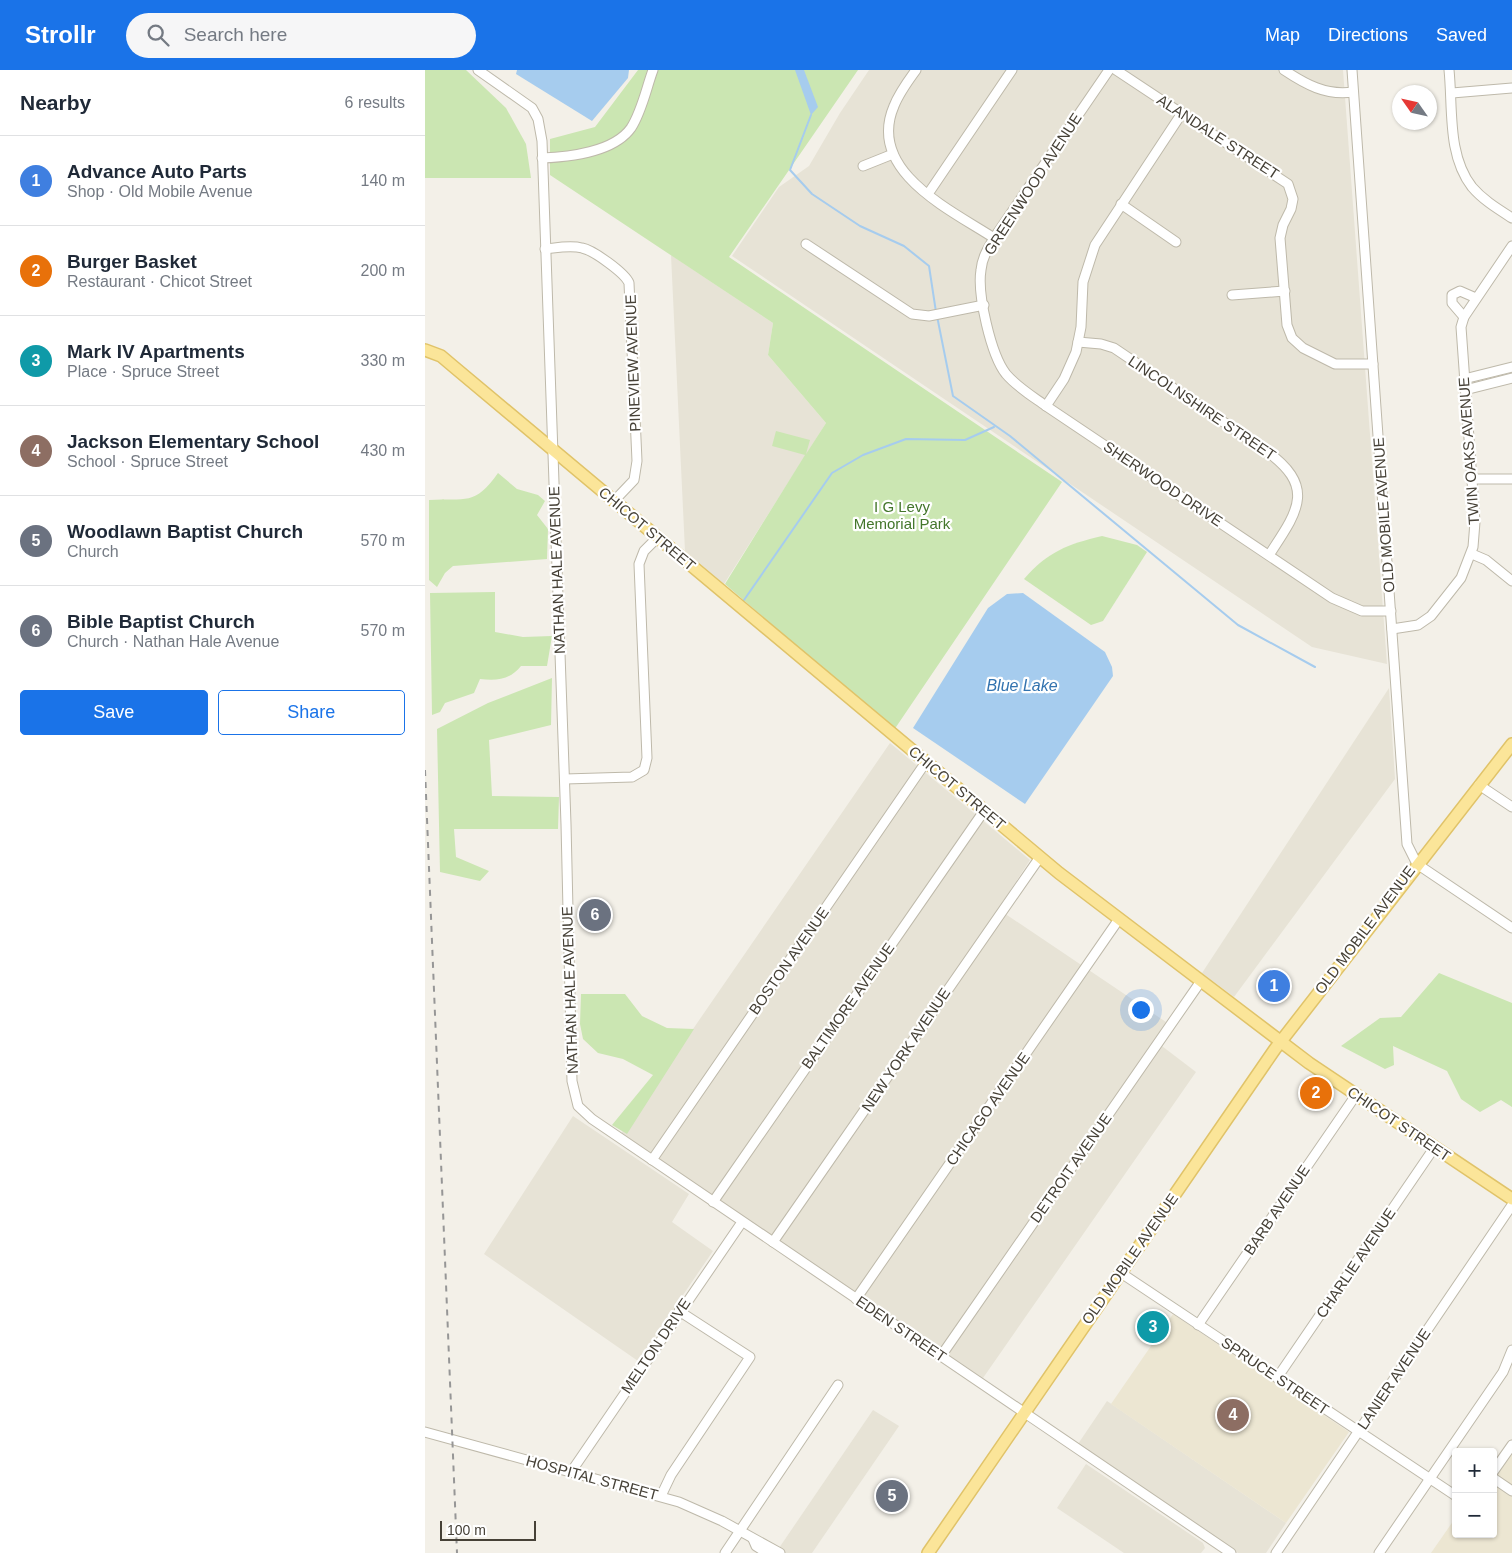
<!DOCTYPE html>
<html lang="en">
<head>
<meta charset="utf-8">
<style>
	body { margin:0; font-family:Arial,sans-serif; background:#f6f6f7; color:#1f2937 }
	.controls { position:absolute; right:15px; bottom:15px; display:grid; overflow:hidden; border-radius:5px; box-shadow:0 1px 4px #0004 }
	.controls button { width:45px; height:45px; display:grid; place-items:center; padding:0; border:0; border-bottom:1px solid #e0e1e3; background:#fff; color:#1f2937; font:25px sans-serif }
	.compass { position:absolute; left:967px; top:15px; width:45px; height:45px; border-radius:50%; background:#fff; box-shadow:0 1px 4px #0004; rotate:304deg }
	.scale { position:absolute; left:15px; bottom:12px; width:96px; box-sizing:border-box; padding-left:5px; border:2px solid #464137; border-top:0; font-size:14px; line-height:18px; white-space:nowrap; color:#464137; -webkit-text-stroke:4px #fff; paint-order:stroke }
	.you { position:absolute; left:715px; top:939px; width:18px; height:18px; margin:-12px; border:4px solid #fff; border-radius:50%; background:#1a73e8; box-shadow:0 0 0 8px #1a73e833 }
	.badge { display:grid; place-items:center; width:32px; height:32px; border-radius:50%; background:#1a73e8; color:#fff; font-size:16px; font-weight:700 }
	.pin { position:absolute; translate:-50% -50%; border:2px solid #fff; box-shadow:0 1px 5px #0006 }
	.list { margin:0; padding:0; list-style:none }
	h2 { display:flex; justify-content:space-between; align-items:center; height:65px; margin:0; padding:0 20px; font-size:21px }
	h2 small { font-size:16px; font-weight:400; color:#747a83 }
	.list li { display:grid; grid-template-columns:32px 1fr auto; gap:15px; align-items:center; box-sizing:border-box; height:90px; padding:0 20px; border-top:1px solid #e0e1e3 }
	.list b { display:block; font-size:19px; white-space:nowrap }
	.list p { margin:0; font-size:16px; white-space:nowrap; color:#747a83 }
	.list em { font-size:16px; font-style:normal; color:#747a83 }
	.actions { display:flex; gap:10px; padding:15px 20px }
	.actions a { flex:1; padding:11px 0; border:1px solid #1a73e8; border-radius:5px; text-align:center; font-size:18px; color:#1a73e8 }
	.actions .main { background:#1a73e8; color:#fff }
	.icon { flex:none; width:28px; height:28px; fill:none; stroke:currentColor; stroke-width:2; stroke-linecap:round; stroke-linejoin:round }
	.map { position:relative; flex:none; width:1087px; height:1483px; overflow:hidden }
	header { display:flex; align-items:center; gap:30px; box-sizing:border-box; height:70px; padding:0 25px; background:#1a73e8; color:#fff }
	header strong { font-size:24px }
	nav { display:flex; gap:28px; margin-inline-start:auto; font-size:18px }
	.search { width:350px; height:45px; background:#f6f6f7; display:flex; align-items:center; gap:12px; box-sizing:border-box; padding:0 18px; border-radius:28px; color:#747a83; font-size:19px }
	main { display:flex }
	aside { flex:1; background:#fff }
	.map>svg:first-child { display:block }
	.residential { fill:#e7e3d6 }
	.education { fill:#ece6d2 }
	.green { fill:#cbe6b2 }
	.water { fill:#a6ccee }
	.lines { fill:none; stroke-linecap:round; stroke-linejoin:round }
	.stream { stroke:#a6ccee; stroke-width:2 }
	.minor-casing { stroke:#beb9aa; stroke-width:11 }
	.major-casing { stroke:#e0c369; stroke-width:14 }
	.minor { stroke:#fff; stroke-width:9 }
	.major { stroke:#fbe599; stroke-width:11 }
	.rail { stroke:#969696; stroke-width:2; stroke-dasharray:6 6; stroke-linecap:butt }
	.labels { text-anchor:middle; stroke-width:4.5; stroke-linejoin:round; paint-order:stroke }
	.street-label { font-size:15px; fill:#464137; stroke:#fff }
	.park-label { font-size:15px; fill:#43762b; stroke:#fff }
	.water-label { font-size:16px; font-style:italic; fill:#3373af; stroke:#fff }
</style>
</head>
<body>
<header>
<strong>Strollr</strong>
<div class="search"><svg class="icon" aria-label="search" viewBox="0 0 24 24"><circle cx="10" cy="10" r="6"/><path d="M15 15l6 6"/></svg>Search here</div>
<nav><a>Map</a><a>Directions</a><a>Saved</a></nav>
</header>
<main>
<aside>
<h2>Nearby<small>6 results</small></h2>
<ul class="list">
<li><span class="badge" style="background:#3f7fe0">1</span><div><b>Advance Auto Parts</b><p>Shop · Old Mobile Avenue</p></div><em>140 m</em></li>
<li><span class="badge" style="background:#e8710a">2</span><div><b>Burger Basket</b><p>Restaurant · Chicot Street</p></div><em>200 m</em></li>
<li><span class="badge" style="background:#0f9aa8">3</span><div><b>Mark IV Apartments</b><p>Place · Spruce Street</p></div><em>330 m</em></li>
<li><span class="badge" style="background:#8d6e63">4</span><div><b>Jackson Elementary School</b><p>School · Spruce Street</p></div><em>430 m</em></li>
<li><span class="badge" style="background:#6b7280">5</span><div><b>Woodlawn Baptist Church</b><p>Church</p></div><em>570 m</em></li>
<li><span class="badge" style="background:#6b7280">6</span><div><b>Bible Baptist Church</b><p>Church · Nathan Hale Avenue</p></div><em>570 m</em></li>
</ul>
<div class="actions"><a class="main">Save</a><a>Share</a></div>
</aside>
<div class="map">
<svg width="1087" height="1483" viewBox="0 0 1087 1483">
	<rect width="100%" height="100%" fill="#f3f0e8"/>
	<g class="residential">
		<polygon points="444,0 918,0 962,594 887,577 307,186 354,117 384,96 415,43"/>
		<polygon points="246,185 348,253 343,285 401,353 299,514 260,481"/>
		<polygon points="964,618 970,709 809,927 777,903"/>
		<polygon points="465,673 605,790 573,839 741,952 729,970 771,1002 558,1308 195,1065"/>
		<polygon points="148,1046 264,1124 247,1152 288,1181 213,1291 59,1184"/>
		<polygon points="682,1331 861,1453 841,1483 813,1483 653,1374"/>
		<polygon points="448,1340 474,1356 387,1483 356,1483 352,1481"/>
		<polygon points="661,1394 778,1473 780,1478 776,1483 699,1483 632,1438"/>
	</g>
	<g class="education">
		<polygon points="748,1244 924,1362 861,1453 686,1334"/>
		<polygon points="1087,1381 1087,1483 1006,1483 1031,1447 1031,1464 1068,1464 1068,1407"/>
	</g>
	<g class="green">
		<polygon points="0,0 41,0 81,38 101,74 106,108 0,108"/>
		<polygon points="213,0 433,0 304,187 637,412 469,660 300,514 380,385 347,376 351,361 385,370 381,384 401,353 343,285 348,253 125,105 125,69 170,57"/>
		<path d="M73,403L92,419L113,425L120,431L112,445L123,459L122,489L28,496L20,503L12,517L4,510V430C41,428 50,436 73,403Z"/>
		<path d="M677,466L712,475L722,482L678,551L666,555L599,509C622,482 643,474 677,466Z"/>
		<path d="M70,522V562L98,567L127,566L122,596H96C85,610 71,611 55,609L49,623L20,633L15,642L7,645L5,523Z"/>
		<polygon points="127,608 126,655 64,670 67,726 134,727 133,759 29,759 31,787 64,801 55,811 15,802 12,659 63,633"/>
		<polygon points="1014,903 1087,933 1087,1037 1076,1030 1055,1042 1036,1029 1022,1001 968,976 969,995 960,999 916,976 955,948 976,947"/>
		<polygon points="156,924 200,924 217,946 242,958 269,959 202,1064 187,1055 228,1005 198,989 173,983 158,969 155,954"/>
	</g>
	<g class="water">
		<polygon points="92,0 204,0 203,8 167,51 91,4"/>
		<polygon points="370,0 379,0 393,37 386,45"/>
		<polygon points="598,523 680,582 687,597 688,606 600,734 488,658 563,538 582,524"/>
	</g>
	<g class="lines">
		<g class="stream">
			<polyline points="386,45 365,100 387,124 435,156 479,176 504,196 511,242"/>
			<polyline points="512,246 528,326 585,366 813,555 890,597"/>
			<polyline points="319,530 407,403 438,385 481,369 540,370 569,357"/>
		</g>
		<g class="minor-casing">
			<g id="minor">
				<polyline points="53,0 107,38 113,49 117,71 141,754 147,1011 153,1036 167,1049 806,1483"/>
				<path d="M491,0C483,11 474,23 469,36C441,101 526,140 569,168"/>
				<path d="M684,0L569,168C563,178 557,188 556,200C552,224 566,285 581,304C592,317 607,326 621,336L907,528L937,541H966"/>
				<polyline points="691,0 863,114 868,129 866,139 858,155 855,168 862,255 867,268 878,278 910,294 948,294"/>
				<path d="M859,0C880,14 901,26 928,22"/>
				<polyline points="927,0 982,774 992,794 1087,858"/>
				<path d="M1024,0C1028,38 1022,85 1047,117C1058,130 1073,139 1087,148"/>
				<polyline points="1027,23 1087,18"/>
				<path d="M117,88C144,87 189,82 206,58C217,41 221,19 228,0"/>
				<polyline points="438,96 468,84"/>
				<polyline points="503,124 587,0"/>
				<polyline points="696,134 751,172"/>
				<polyline points="381,174 487,244 504,246 559,235"/>
				<path d="M120,179C131,178 145,175 157,178C168,180 200,203 204,213L212,391L209,410L189,431"/>
				<polyline points="807,225 860,221"/>
				<polyline points="1039,247 1027,233 1027,225 1035,221 1051,228"/>
				<path d="M653,272L676,274L689,278L840,380C892,417 873,441 844,485"/>
				<polyline points="1039,309 1087,297"/>
				<polyline points="1040,320 1087,308"/>
				<polyline points="621,336 639,309 651,282 656,257 658,212 670,175 757,43"/>
				<polyline points="1046,409 1087,409"/>
				<polyline points="1047,484 1061,490 1087,511"/>
				<polyline points="967,559 993,555 1006,546 1036,508 1048,477 1050,452 1036,257 1039,247 1087,176"/>
				<polyline points="140,709 207,707 219,700 222,688 214,494 219,481 233,467"/>
				<polyline points="1054,715 1087,737"/>
				<polyline points="227,1090 501,692"/>
				<polyline points="288,1132 559,741"/>
				<polyline points="348,1172 615,787"/>
				<polyline points="696,1203 1031,1426"/>
				<polyline points="431,1229 694,849"/>
				<polyline points="773,1255 931,1025"/>
				<polyline points="516,1286 776,911"/>
				<polyline points="852,1308 1009,1078"/>
				<polyline points="0,1362 254,1432 297,1451 355,1483"/>
				<polyline points="146,1402 317,1152"/>
				<polyline points="1068,1402 1087,1375"/>
				<polyline points="1068,1408 1087,1421"/>
				<polyline points="236,1426 246,1405 325,1287 254,1241"/>
				<polyline points="328,1469 331,1476 342,1483"/>
				<polyline points="300,1483 413,1315"/>
				<polyline points="851,1483 1087,1135"/>
				<polyline points="954,1483 1078,1302 1087,1280"/>
			</g>
		</g>
		<g class="major-casing">
			<g id="major">
				<polyline points="0,280 16,286 29,297 634,803 884,993 1087,1129"/>
				<polyline points="503,1483 850,979 1087,674"/>
			</g>
		</g>
		<use href="#minor" class="minor"/>
		<use href="#major" class="major"/>
		<polyline class="rail" points="0,700 32,1483"/>
	</g>
	<g class="labels">
		<g class="street-label">
			<text transform="translate(793 67) rotate(33)" y="5">ALANDALE STREET</text>
			<text transform="translate(608 114) rotate(-57)" y="5">GREENWOOD AVENUE</text>
			<text transform="translate(208 293) rotate(-92)" y="5">PINEVIEW AVENUE</text>
			<text transform="translate(777 338) rotate(34)" y="5">LINCOLNSHIRE STREET</text>
			<text transform="translate(1044 381) rotate(-94)" y="5">TWIN OAKS AVENUE</text>
			<text transform="translate(738 414) rotate(34)" y="5">SHERWOOD DRIVE</text>
			<text transform="translate(959 445) rotate(-94)" y="5">OLD MOBILE AVENUE</text>
			<text transform="translate(222 459) rotate(40)" y="5">CHICOT STREET</text>
			<text transform="translate(132 500) rotate(-92)" y="5">NATHAN HALE AVENUE</text>
			<text transform="translate(532 718) rotate(40)" y="5">CHICOT STREET</text>
			<text transform="translate(940 860) rotate(-53)" y="5">OLD MOBILE AVENUE</text>
			<text transform="translate(364 891) rotate(-55)" y="5">BOSTON AVENUE</text>
			<text transform="translate(145 920) rotate(-92)" y="5">NATHAN HALE AVENUE</text>
			<text transform="translate(423 936) rotate(-55)" y="5">BALTIMORE AVENUE</text>
			<text transform="translate(481 980) rotate(-56)" y="5">NEW YORK AVENUE</text>
			<text transform="translate(563 1039) rotate(-55)" y="5">CHICAGO AVENUE</text>
			<text transform="translate(974 1054) rotate(34)" y="5">CHICOT STREET</text>
			<text transform="translate(646 1098) rotate(-55)" y="5">DETROIT AVENUE</text>
			<text transform="translate(852 1140) rotate(-56)" y="5">BARB AVENUE</text>
			<text transform="translate(705 1189) rotate(-55)" y="5">OLD MOBILE AVENUE</text>
			<text transform="translate(931 1193) rotate(-56)" y="5">CHARLIE AVENUE</text>
			<text transform="translate(476 1259) rotate(34)" y="5">EDEN STREET</text>
			<text transform="translate(231 1276) rotate(-56)" y="5">MELTON DRIVE</text>
			<text transform="translate(850 1306) rotate(34)" y="5">SPRUCE STREET</text>
			<text transform="translate(969 1309) rotate(-56)" y="5">LANIER AVENUE</text>
			<text transform="translate(167 1408) rotate(15)" y="5">HOSPITAL STREET</text>
		</g>
		<g class="park-label">
			<text x="477" y="442">I G Levy<tspan x="477" dy="17">Memorial Park</tspan></text>
		</g>
		<g class="water-label">
			<text x="597" y="621">Blue Lake</text>
		</g>
	</g>
</svg>
<div class="controls">
<button>+</button>
<button>−</button>
</div>
<svg class="compass" viewBox="-18 -18 36 36"><path d="M0-13l5 13h-10z" fill="#e53935"/><path d="M0 13l5-13h-10z" fill="#747a83"/></svg>
<div class="scale">100 m</div>
<div class="you"></div>
<div class="pin badge" style="left:849px;top:916px;background:#3f7fe0">1</div>
<div class="pin badge" style="left:891px;top:1023px;background:#e8710a">2</div>
<div class="pin badge" style="left:728px;top:1257px;background:#0f9aa8">3</div>
<div class="pin badge" style="left:808px;top:1345px;background:#8d6e63">4</div>
<div class="pin badge" style="left:467px;top:1426px;background:#6b7280">5</div>
<div class="pin badge" style="left:170px;top:845px;background:#6b7280">6</div>
</div>
</main>
</body>
</html>
